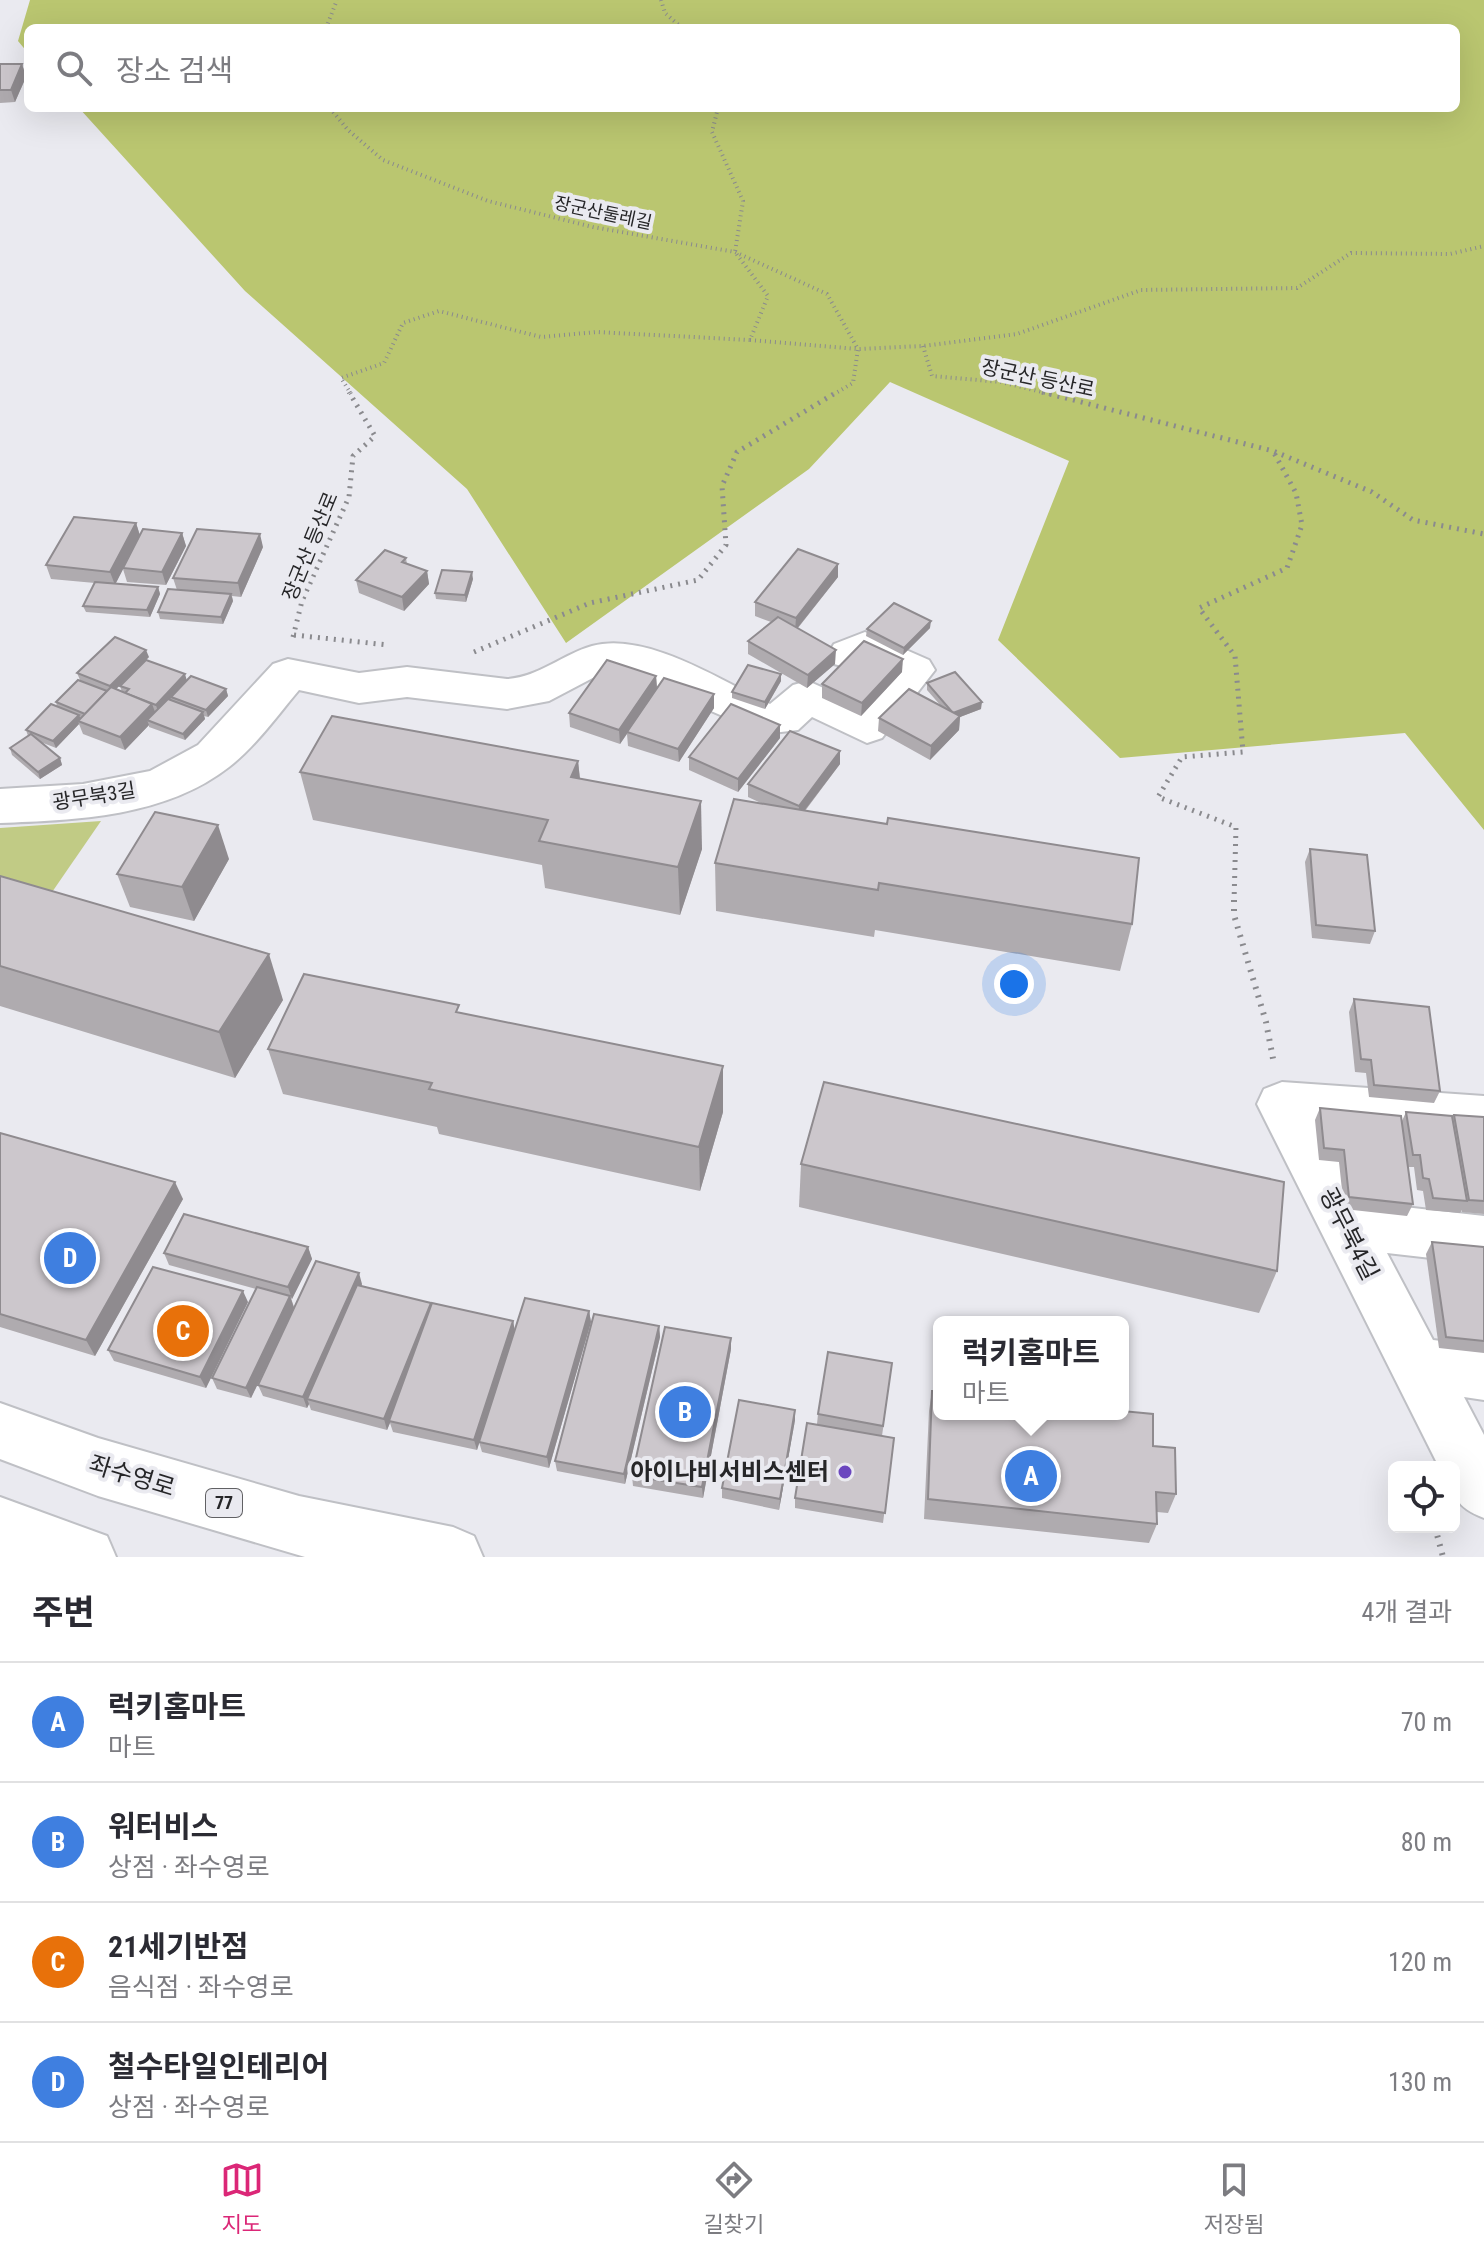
<!DOCTYPE html>
<html lang="ko">
<head>
<meta charset="utf-8">
<style>
	body { margin:0; font-family:"Roboto Condensed","Noto Sans KR",sans-serif; background:#f2f2f3; color:#2b2b33 }
	.controls { position:absolute; right:24px; bottom:24px; display:grid; overflow:hidden; border-radius:12px; box-shadow:0 8px 32px #0002 }
	.controls button { width:72px; height:72px; display:grid; place-items:center; padding:0; border:0; border-bottom:2px solid #e1e1e2; background:#fff; color:#2b2b33; font:40px sans-serif }
	.you { position:absolute; left:1014px; top:984px; width:28px; height:28px; margin:-20px; border:6px solid #fff; border-radius:50%; background:#1a73e8; box-shadow:0 0 0 12px #1a73e833 }
	.badge { display:grid; place-items:center; width:52px; height:52px; border-radius:50%; background:#db2777; color:#fff; font-size:26px; font-weight:700 }
	.pin { position:absolute; translate:-50% -50%; border:4px solid #fff; box-shadow:0 2px 8px #0006 }
	.popup { position:absolute; left:933px; top:1316px; width:196px; height:104px; box-sizing:border-box; display:grid; place-content:center; border-radius:12px; background:#fff; filter:drop-shadow(0 2px 6px #0005); font-size:26px; white-space:nowrap; color:#7c7c81 }
	.popup b { font-size:30px; color:#2b2b33 }
	.popup::after { content:''; position:absolute; left:50%; top:100%; margin-left:-16px; border:16px solid transparent; border-top-color:#fff }
	.list { margin:0; padding:0; list-style:none }
	h2 { display:flex; justify-content:space-between; align-items:center; height:104px; margin:0; padding:0 32px; font-size:34px }
	h2 small { font-size:26px; font-weight:400; color:#7c7c81 }
	.list li { display:grid; grid-template-columns:52px 1fr auto; gap:24px; align-items:center; box-sizing:border-box; height:120px; padding:0 32px; border-top:2px solid #e1e1e2 }
	.list b { display:block; font-size:30px; white-space:nowrap }
	.list p { margin:0; font-size:26px; white-space:nowrap; color:#7c7c81 }
	.list em { font-size:26px; font-style:normal; color:#7c7c81 }
	.icon { flex:none; width:44px; height:44px; fill:none; stroke:currentColor; stroke-width:2; stroke-linecap:round; stroke-linejoin:round }
	.map { position:relative; flex:none; width:1484px; height:1557px; overflow:hidden }
	.search { position:absolute; background:#fff; box-shadow:0 8px 32px #0002; left:24px; right:24px; top:24px; height:88px; display:flex; align-items:center; gap:20px; box-sizing:border-box; padding:0 28px; border-radius:12px; color:#7c7c81; font-size:30px }
	.sheet { height:584px; background:#fff }
	nav { display:flex; justify-content:space-around; align-items:center; box-sizing:border-box; height:112px; border-top:2px solid #e1e1e2; background:#fff; font-size:22px; color:#7c7c81 }
	nav a { display:grid; justify-items:center; gap:4px }
	nav .on { color:#db2777 }
	.map>svg:first-child { display:block }
	.green { fill:#c1cb85 }
	.forest { fill:#bac670 }
	.lines { fill:none; stroke-linecap:round; stroke-linejoin:round }
	.minor-casing { stroke:#bfc0c5; stroke-width:4 }
	.major-casing { stroke:#bfc0c5; stroke-width:4 }
	.path-far2 { stroke:#8a8a8e; stroke-width:4; stroke-dasharray:1 4; stroke-linecap:butt }
	.path-far1 { stroke:#8a8a8e; stroke-width:5; stroke-dasharray:2 6; stroke-linecap:butt }
	.path { stroke:#8a8a8e; stroke-width:6; stroke-dasharray:2 7; stroke-linecap:butt }
	.minor { fill:#fff; fill-rule:evenodd }
	.major { fill:#fff; fill-rule:evenodd }
	.wall { fill:#afabaf }
	.shaded-wall { fill:#8f8b8f }
	.building { fill:#ccc7cc; stroke:#8f8b8f; stroke-width:2 }
	.poi-dot { fill:#6b46bf; stroke:#eaeaf0; stroke-width:3 }
	.labels { text-anchor:middle; stroke-width:8; stroke-linejoin:round; paint-order:stroke }
	.far-street-label { font-size:18px; fill:#262628; stroke:#eaeaf0 }
	.shield { fill:#eaeaf0; stroke:#616164; stroke-width:2 }
	.shield-label { font-size:18px; font-weight:bold; fill:#262628 }
	.street-label { font-size:20px; fill:#262628; stroke:#eaeaf0 }
	.near-street-label { font-size:24px; fill:#262628; stroke:#eaeaf0 }
	.near-poi-label { font-size:24px; font-weight:bold; fill:#262628; stroke:#eaeaf0; text-anchor:end }
</style>
</head>
<body>
<div class="map">
<svg width="1484" height="1557" viewBox="0 0 1484 1557">
	<rect width="100%" height="100%" fill="#eaeaf0"/>
	<polygon class="green" points="101,821 48,898 0,887 0,828"/>
	<polygon class="forest" points="30,0 1484,0 1484,830 1405,733 1120,758 998,640 1069,461 890,382 809,469 566,643 467,489 245,291 79,108 1456,108 1456,28 28,28 28,53 18,41"/>
	<g class="lines">
		<g class="minor-casing">
			<g id="minor">
				<path d="M865,632L929,660L935,670L882,738L867,743L812,717L798,730L764,734L619,671H606L549,701L507,709L407,697L359,703L299,690C277,716 256,746 229,767C165,817 77,820 0,823V789L83,784L150,771L198,745L273,664L288,659L359,673L407,667L507,679C539,677 563,654 592,646C646,631 722,681 770,704L793,685L808,681L861,705L887,674L865,663L849,668L834,664L828,654L834,644Z"/>
				<path d="M1282,1082L1484,1096V1140L1321,1128L1360,1202L1484,1216V1264L1387,1253L1433,1340L1484,1346V1400L1464,1397L1484,1435V1518C1454,1506 1454,1498 1454,1467H1439L1257,1104L1264,1089Z"/>
			</g>
		</g>
		<g class="major-casing">
			<g id="major">
				<polygon points="0,1403 98,1438 299,1496 453,1527 474,1536 483,1557 305,1557 98,1496 0,1459"/>
				<polygon points="0,1497 107,1536 116,1557 0,1557"/>
			</g>
		</g>
		<g class="path-far2">
			<polyline points="661,0 665,13 682,28"/>
			<polyline points="326,28 337,0"/>
			<polyline points="330,108 348,130 383,160 488,201 593,227 735,252 827,294 858,349 853,383 834,394"/>
			<polyline points="750,340 858,349 923,346 1017,334 1141,290 1297,288 1351,253 1450,254 1484,246"/>
			<polyline points="923,346 932,376 1001,382 1050,394"/>
			<polyline points="351,394 341,378 384,363 403,323 439,311 541,337 597,332 750,340 768,296 735,252 743,201 712,132 718,108"/>
		</g>
		<g class="path-far1">
			<polyline points="1042,392 1273,451 1372,492 1413,520 1484,534"/>
			<polyline points="294,635 388,645"/>
			<polyline points="293,637 302,601 349,497 353,456 375,436 349,392"/>
			<polyline points="474,652 590,603 698,580 726,545 722,486 737,452 837,392"/>
			<polyline points="1234,902 1236,827 1158,797 1182,757 1243,752 1235,656 1199,608 1287,568 1302,525 1296,493 1273,451"/>
		</g>
		<g class="path">
			<polyline points="1234,900 1234,915 1266,1022 1274,1064"/>
			<polyline points="1435,1527 1443,1557"/>
		</g>
		<use href="#minor" class="minor"/>
		<use href="#major" class="major"/>
	</g>
	<g class="wall">
		<polygon points="0,64 22,64 26,77 15,102 0,103"/>
		<polygon points="136,523 140,535 182,533 186,546 166,585 127,582 123,569 115,584 158,587 160,594 150,617 86,612 83,606 95,583 51,579 46,565"/>
		<polygon points="263,547 241,597 232,596 233,601 223,624 160,619 158,612 177,590 173,578"/>
		<polygon points="406,558 407,564 427,571 429,584 404,611 359,593 356,580"/>
		<polygon points="838,564 838,577 798,628 835,664 807,688 748,654 748,641 771,622 755,616 755,602"/>
		<polygon points="473,579 466,602 436,599 435,593"/>
		<polygon points="930,628 903,655 866,636 867,629"/>
		<polygon points="149,657 116,689 122,692 120,686 187,680 226,689 228,696 208,717 204,716 205,719 185,740 149,727 149,725 125,750 83,734 79,724 56,748 38,741 60,758 62,765 40,779 12,755 10,748 28,736 26,730 57,707 56,702 80,680 77,673"/>
		<polygon points="902,672 861,716 822,698 822,684"/>
		<polygon points="781,674 781,681 765,709 732,698 732,692"/>
		<polygon points="656,676 657,688 714,708 679,762 628,746 627,734 620,744 570,727 569,713"/>
		<polygon points="927,683 981,709 960,717 959,730 930,760 878,731 879,718 941,706 927,690"/>
		<polygon points="780,738 738,792 689,770 689,757"/>
		<polygon points="840,751 840,764 805,811 1132,924 1120,971 875,930 874,937 716,911 715,863 763,804 748,797 748,784"/>
		<polygon points="578,761 580,779 702,849 680,915 545,888 542,865 313,820 300,772"/>
		<polygon points="1310,849 1375,931 1370,944 1312,938 1305,862"/>
		<polygon points="229,859 194,921 130,907 117,874"/>
		<polygon points="0,876 283,1000 235,1078 0,1006"/>
		<polygon points="1354,999 1440,1091 1434,1103 1369,1097 1366,1073 1355,1072 1349,1012"/>
		<polygon points="460,1013 723,1112 700,1191 439,1134 437,1127 283,1094 268,1049"/>
		<polygon points="1320,1108 1402,1121 1406,1112 1452,1118 1454,1115 1484,1117 1484,1214 1462,1212 1462,1210 1460,1213 1426,1210 1423,1191 1417,1190 1414,1167 1408,1167 1413,1204 1407,1216 1344,1209 1339,1162 1319,1160 1315,1120"/>
		<polygon points="0,1133 183,1199 95,1356 0,1327"/>
		<polygon points="801,1164 1277,1271 1259,1313 799,1207"/>
		<polygon points="1432,1242 1484,1247 1484,1353 1439,1348 1426,1254"/>
		<polygon points="308,1247 312,1259 292,1299 291,1298 294,1307 362,1284 362,1286 432,1306 513,1321 515,1331 589,1311 591,1322 549,1468 482,1452 479,1442 477,1450 393,1432 390,1423 387,1430 311,1410 309,1404 307,1408 263,1396 258,1385 278,1343 251,1398 217,1389 212,1378 256,1289 169,1265 164,1253"/>
		<polygon points="248,1302 206,1388 114,1361 108,1350"/>
		<polygon points="659,1326 660,1337 625,1484 557,1471 555,1461"/>
		<polygon points="731,1349 703,1498 633,1486 632,1476"/>
		<polygon points="892,1363 882,1436 894,1438 883,1523 795,1508 795,1498 817,1424 818,1414"/>
		<polygon points="932,1391 1153,1446 1176,1494 1168,1513 1157,1512 1157,1524 1149,1543 924,1519 929,1411"/>
		<polygon points="795,1410 795,1420 779,1510 722,1498 722,1488"/>
	</g>
	<g class="shaded-wall">
		<polygon points="22,64 26,77 15,102 11,90"/>
		<polygon points="136,523 140,536 115,585 110,572"/>
		<polygon points="182,533 186,546 166,585 162,572"/>
		<polygon points="260,534 263,547 241,597 238,583"/>
		<polygon points="838,564 838,577 795,631 796,618"/>
		<polygon points="427,571 429,584 404,611 402,597"/>
		<polygon points="472,572 473,579 466,602 465,595"/>
		<polygon points="158,587 160,594 150,617 147,610"/>
		<polygon points="231,594 233,601 223,624 221,617"/>
		<polygon points="931,621 930,628 903,655 904,648"/>
		<polygon points="146,650 149,657 112,693 110,686"/>
		<polygon points="836,650 835,664 807,688 808,675"/>
		<polygon points="903,659 902,672 861,716 862,703"/>
		<polygon points="185,674 187,681 158,712 156,705"/>
		<polygon points="781,674 781,681 765,709 765,702"/>
		<polygon points="656,676 657,689 620,744 619,730"/>
		<polygon points="226,689 228,696 208,717 206,710"/>
		<polygon points="714,694 714,708 679,762 678,749"/>
		<polygon points="982,702 981,709 960,717 959,730 930,760 931,746 953,713"/>
		<polygon points="152,704 157,717 147,720 149,725 125,750 120,737"/>
		<polygon points="203,712 205,719 185,740 183,734"/>
		<polygon points="79,715 82,722 78,721 79,724 56,748 53,741"/>
		<polygon points="780,725 780,738 738,792 738,779"/>
		<polygon points="840,751 840,764 798,819 799,806"/>
		<polygon points="60,758 62,765 40,779 38,772"/>
		<polygon points="578,761 583,809 571,777"/>
		<polygon points="701,801 702,849 680,915 678,867"/>
		<polygon points="218,825 229,859 194,921 182,887"/>
		<polygon points="269,954 283,1000 235,1078 219,1032"/>
		<polygon points="723,1066 723,1112 700,1191 699,1147"/>
		<polygon points="175,1182 183,1199 95,1356 86,1340"/>
		<polygon points="308,1247 312,1259 292,1299 288,1287"/>
		<polygon points="359,1273 362,1284 311,1400 307,1399 309,1404 307,1408 303,1397"/>
		<polygon points="243,1291 248,1302 206,1388 200,1377"/>
		<polygon points="290,1296 294,1308 251,1398 246,1388"/>
		<polygon points="431,1303 434,1315 387,1430 384,1419"/>
		<polygon points="589,1311 591,1322 549,1468 547,1457"/>
		<polygon points="513,1321 515,1332 477,1450 474,1440"/>
		<polygon points="659,1326 660,1337 625,1484 624,1474"/>
		<polygon points="731,1338 731,1349 703,1498 702,1487"/>
		<polygon points="795,1410 795,1420 779,1510 780,1499"/>
	</g>
	<g class="building">
		<polygon points="0,64 22,64 11,90 0,90"/>
		<polygon points="74,517 136,523 110,572 46,565"/>
		<polygon points="143,529 182,533 162,572 123,568"/>
		<polygon points="197,529 260,534 238,583 173,578"/>
		<polygon points="798,549 838,564 796,618 755,602"/>
		<polygon points="385,550 406,558 402,562 427,571 402,597 356,580"/>
		<polygon points="442,570 472,572 465,595 435,593"/>
		<polygon points="95,582 158,587 147,610 83,606"/>
		<polygon points="168,589 231,594 221,617 158,612"/>
		<polygon points="894,603 931,621 904,648 867,629"/>
		<polygon points="778,617 836,650 808,675 748,641"/>
		<polygon points="115,637 146,650 110,686 77,673"/>
		<polygon points="864,641 903,659 862,703 822,684"/>
		<polygon points="146,660 185,674 156,705 125,693 129,689 120,686"/>
		<polygon points="607,660 656,676 619,730 569,713"/>
		<polygon points="748,665 781,674 765,702 732,692"/>
		<polygon points="955,672 982,702 953,713 927,683"/>
		<polygon points="191,676 226,689 206,710 171,697"/>
		<polygon points="664,678 714,694 678,749 627,732"/>
		<polygon points="78,680 107,691 85,714 56,702"/>
		<polygon points="111,687 152,704 120,737 78,721"/>
		<polygon points="909,689 960,716 931,746 879,718"/>
		<polygon points="168,699 203,712 183,734 147,720"/>
		<polygon points="51,704 79,715 53,741 26,730"/>
		<polygon points="731,704 780,725 738,779 689,757"/>
		<polygon points="332,716 578,761 571,777 701,801 678,867 539,841 548,820 300,772"/>
		<polygon points="790,731 840,751 799,806 748,784"/>
		<polygon points="31,734 60,758 38,772 10,748"/>
		<polygon points="734,799 887,824 888,818 1139,858 1132,924 879,883 878,890 715,863"/>
		<polygon points="155,812 218,825 182,887 117,874"/>
		<polygon points="1310,849 1367,855 1375,931 1316,925"/>
		<polygon points="0,876 269,954 219,1032 0,966"/>
		<polygon points="304,974 459,1005 456,1012 723,1066 699,1147 429,1089 432,1083 268,1049"/>
		<polygon points="1354,999 1429,1007 1440,1091 1374,1085 1371,1060 1361,1059"/>
		<polygon points="824,1082 1284,1182 1277,1271 801,1164"/>
		<polygon points="1320,1108 1401,1116 1413,1204 1349,1197 1344,1150 1324,1148"/>
		<polygon points="1406,1112 1452,1116 1467,1201 1433,1198 1429,1179 1423,1178 1420,1155 1413,1155"/>
		<polygon points="1454,1115 1484,1117 1484,1201 1469,1200"/>
		<polygon points="0,1133 175,1182 86,1340 0,1314"/>
		<polygon points="184,1214 308,1247 288,1287 164,1253"/>
		<polygon points="1432,1242 1484,1247 1484,1341 1446,1337"/>
		<polygon points="316,1261 359,1273 303,1397 258,1385"/>
		<polygon points="153,1267 243,1291 200,1377 108,1350"/>
		<polygon points="357,1285 431,1303 384,1419 307,1399"/>
		<polygon points="257,1287 290,1296 246,1388 212,1378"/>
		<polygon points="525,1298 589,1311 547,1457 479,1442"/>
		<polygon points="432,1303 513,1321 474,1440 389,1421"/>
		<polygon points="594,1314 659,1326 624,1474 555,1461"/>
		<polygon points="665,1327 731,1338 702,1487 632,1476"/>
		<polygon points="828,1352 892,1363 883,1426 818,1414"/>
		<polygon points="932,1391 939,1391 939,1414 1123,1414 1123,1411 1153,1414 1153,1446 1175,1448 1176,1494 1156,1492 1157,1524 928,1499"/>
		<polygon points="739,1400 795,1410 780,1499 722,1488"/>
		<polygon points="807,1423 894,1438 885,1513 795,1498"/>
	</g>
	<circle class="poi-dot" cx="845" cy="1472" r="8"/>
	<g class="labels">
		<g class="far-street-label">
			<text transform="translate(603 213) rotate(12)" y="6">장군산둘레길</text>
		</g>
		<rect class="shield" x="206" y="1489" width="36" height="28" rx="6"/>
		<g class="shield-label">
			<text x="224" y="1509">77</text>
		</g>
		<g class="street-label">
			<text transform="translate(1038 378) rotate(12)" y="7">장군산 등산로</text>
			<text transform="translate(310 546) rotate(-68)" y="7">장군산 등산로</text>
			<text transform="translate(94 796) rotate(-9)" y="7">광무북3길</text>
		</g>
		<g class="near-street-label">
			<text transform="translate(1349 1234) rotate(63)" y="8">광무북4길</text>
			<text transform="translate(132 1476) rotate(17)" y="8">좌수영로</text>
		</g>
		<g class="near-poi-label">
			<text x="829" y="1480">아이나비서비스센터</text>
		</g>
	</g>
</svg>
<div class="controls">
<button><svg class="icon" aria-label="locate" viewBox="0 0 24 24"><circle cx="12" cy="12" r="6"/><path d="M12 2v4M12 18v4M2 12h4M18 12h4"/></svg></button>
</div>
<div class="you"></div>
<div class="pin badge" style="left:1031px;top:1476px;background:#3f7fe0">A</div>
<div class="popup"><b>럭키홈마트</b>마트</div>
<div class="pin badge" style="left:685px;top:1412px;background:#3f7fe0">B</div>
<div class="pin badge" style="left:183px;top:1331px;background:#e8710a">C</div>
<div class="pin badge" style="left:70px;top:1258px;background:#3f7fe0">D</div>
<div class="search"><svg class="icon" aria-label="search" viewBox="0 0 24 24"><circle cx="10" cy="10" r="6"/><path d="M15 15l6 6"/></svg>장소 검색</div>
</div>
<section class="sheet">
<h2>주변<small>4개 결과</small></h2>
<ul class="list">
<li><span class="badge" style="background:#3f7fe0">A</span><div><b>럭키홈마트</b><p>마트</p></div><em>70 m</em></li>
<li><span class="badge" style="background:#3f7fe0">B</span><div><b>워터비스</b><p>상점 · 좌수영로</p></div><em>80 m</em></li>
<li><span class="badge" style="background:#e8710a">C</span><div><b>21세기반점</b><p>음식점 · 좌수영로</p></div><em>120 m</em></li>
<li><span class="badge" style="background:#3f7fe0">D</span><div><b>철수타일인테리어</b><p>상점 · 좌수영로</p></div><em>130 m</em></li>
</ul>
</section>
<nav>
<a class="on"><svg class="icon" aria-label="map" viewBox="0 0 24 24"><path d="M3 6l6-2 6 2 6-2v14l-6 2-6-2-6 2zM9 4v14M15 6v14"/></svg>지도</a>
<a><svg class="icon" aria-label="directions" viewBox="0 0 24 24"><path d="M12 3l9 9-9 9-9-9zM9 14v-3h6M13 9l2 2-2 2"/></svg>길찾기</a>
<a><svg class="icon" aria-label="saved" viewBox="0 0 24 24"><path d="M7 4h10v16l-5-4-5 4z"/></svg>저장됨</a>
</nav>
</body>
</html>
